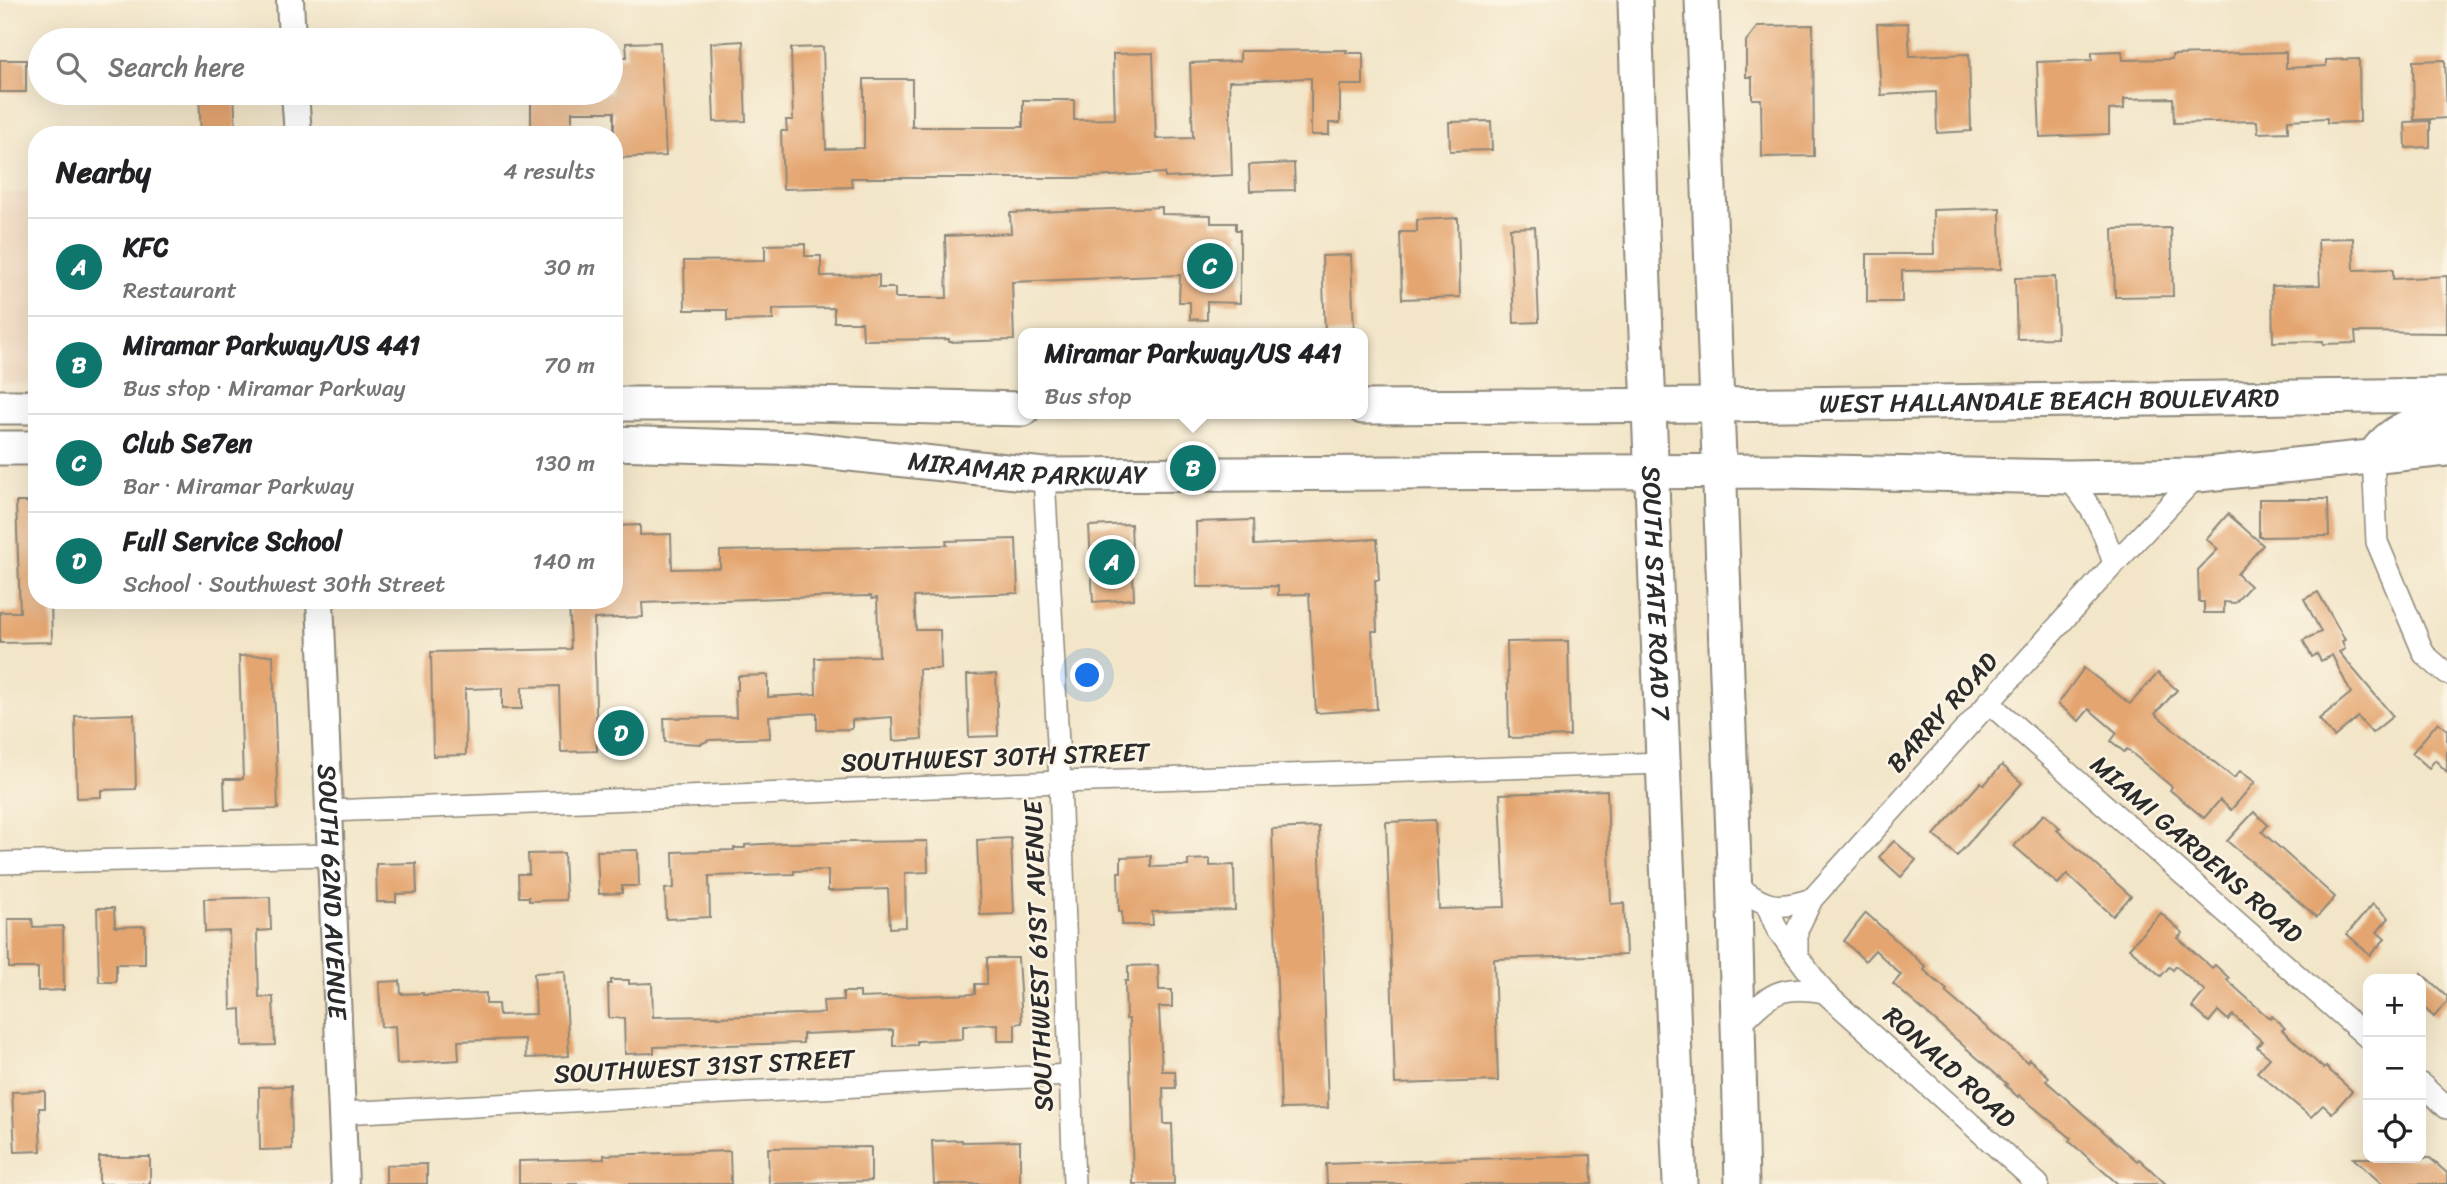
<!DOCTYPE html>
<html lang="en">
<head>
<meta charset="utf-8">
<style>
	body { margin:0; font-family:Sriracha,sans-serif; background:#f6f6f6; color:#202124 }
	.controls { position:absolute; right:21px; bottom:21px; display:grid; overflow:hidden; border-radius:14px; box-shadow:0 7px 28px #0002 }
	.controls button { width:63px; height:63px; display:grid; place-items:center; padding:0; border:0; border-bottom:2px solid #e0e0e0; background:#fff; color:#202124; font:35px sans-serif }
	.you { position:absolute; left:1088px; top:676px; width:24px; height:24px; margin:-18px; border:5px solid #fff; border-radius:50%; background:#1a73e8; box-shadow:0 0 0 10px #1a73e833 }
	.badge { display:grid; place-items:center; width:46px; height:46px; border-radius:50%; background:#0f766e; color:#fff; font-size:23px; font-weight:700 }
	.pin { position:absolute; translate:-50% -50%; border:4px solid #fff; box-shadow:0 2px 7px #0006 }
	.popup { position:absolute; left:1018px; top:328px; width:350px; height:91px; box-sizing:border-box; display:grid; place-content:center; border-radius:14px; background:#fff; filter:drop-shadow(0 2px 5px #0005); font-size:23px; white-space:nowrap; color:#757577 }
	.popup b { font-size:26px; color:#202124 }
	.popup::after { content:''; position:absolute; left:50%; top:100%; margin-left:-14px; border:14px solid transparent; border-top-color:#fff }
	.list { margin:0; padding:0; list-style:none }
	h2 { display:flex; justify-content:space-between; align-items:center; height:91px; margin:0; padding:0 28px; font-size:30px }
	h2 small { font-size:23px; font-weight:400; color:#757577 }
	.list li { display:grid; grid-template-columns:46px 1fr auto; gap:21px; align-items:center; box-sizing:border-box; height:98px; padding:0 28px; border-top:2px solid #e0e0e0 }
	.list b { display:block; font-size:26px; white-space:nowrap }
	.list p { margin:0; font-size:23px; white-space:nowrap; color:#757577 }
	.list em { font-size:23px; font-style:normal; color:#757577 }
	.icon { flex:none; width:38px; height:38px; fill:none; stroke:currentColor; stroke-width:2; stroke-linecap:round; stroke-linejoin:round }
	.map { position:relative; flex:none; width:2447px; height:1184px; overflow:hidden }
	.search { position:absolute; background:#fff; box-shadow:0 7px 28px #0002; left:28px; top:28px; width:595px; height:77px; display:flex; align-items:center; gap:18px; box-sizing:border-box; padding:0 24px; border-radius:38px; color:#757577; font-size:26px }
	.panel { position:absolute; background:#fff; box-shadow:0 7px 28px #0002; left:28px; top:126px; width:595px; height:483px; border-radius:28px }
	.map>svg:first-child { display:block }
	.built { fill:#efd6bc }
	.building { fill:#e4a570 }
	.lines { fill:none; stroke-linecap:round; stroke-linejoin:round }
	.minor-casing { stroke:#8e887a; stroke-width:24 }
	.tertiary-casing { stroke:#8e887a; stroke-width:30 }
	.primary-casing { stroke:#8e887a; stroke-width:37 }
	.minor { stroke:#fff; stroke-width:21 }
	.tertiary { stroke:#fff; stroke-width:26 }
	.primary { stroke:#fff; stroke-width:33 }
	.labels { text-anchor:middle; stroke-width:5; stroke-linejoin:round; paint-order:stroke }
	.street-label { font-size:26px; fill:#2b2b2b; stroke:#fcf5e5 }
</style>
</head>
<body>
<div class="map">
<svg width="2447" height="1184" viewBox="0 0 2447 1184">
	<rect width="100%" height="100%" fill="#fcf5e5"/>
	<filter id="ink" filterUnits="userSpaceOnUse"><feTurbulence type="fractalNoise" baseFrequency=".0143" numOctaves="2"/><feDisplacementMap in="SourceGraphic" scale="14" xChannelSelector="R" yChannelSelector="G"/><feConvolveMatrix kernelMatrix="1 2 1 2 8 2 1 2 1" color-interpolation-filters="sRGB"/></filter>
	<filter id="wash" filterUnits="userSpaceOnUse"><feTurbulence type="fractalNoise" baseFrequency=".00686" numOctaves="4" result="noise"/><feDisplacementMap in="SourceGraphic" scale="28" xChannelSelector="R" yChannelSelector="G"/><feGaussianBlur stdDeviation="1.57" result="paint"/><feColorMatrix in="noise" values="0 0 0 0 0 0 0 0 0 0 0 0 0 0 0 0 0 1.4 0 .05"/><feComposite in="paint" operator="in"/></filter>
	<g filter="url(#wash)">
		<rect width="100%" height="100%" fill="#f2e5c8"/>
		<rect class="built" x="0" y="193" width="37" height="191"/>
		<g id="blocks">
			<g class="building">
				<polygon points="1908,23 1910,56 1969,54 1971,131 1937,133 1936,92 1881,95 1877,24"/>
				<polygon points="1813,25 1814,156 1762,157 1761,99 1752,99 1752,77 1746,77 1746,41 1758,26"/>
				<polygon points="743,41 746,121 714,122 711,43"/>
				<polygon points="660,42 666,156 614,158 614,112 572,112 572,135 531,135 531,95 533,93 611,93 611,57 627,57 626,43"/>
				<polygon points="823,47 826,149 864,148 864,79 912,79 912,127 1023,127 1023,100 1074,100 1074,120 1115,119 1113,54 1153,53 1156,139 1193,138 1190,63 1240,61 1240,51 1347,50 1346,53 1363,53 1363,85 1340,85 1340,123 1329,123 1329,135 1311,135 1311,78 1229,81 1232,175 1165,178 1165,173 1074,178 851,178 852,187 783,189 781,131 787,131 786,120 793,120 791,48"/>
				<polygon points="2122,51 2123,60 2172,59 2172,55 2286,52 2286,68 2326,66 2326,60 2359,59 2360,122 2327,123 2327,118 2288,120 2288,132 2258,133 2257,121 2174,123 2173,98 2124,99 2124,109 2109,110 2109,134 2040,137 2037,62 2092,60 2092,52"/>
				<rect x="0" y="60" width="26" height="32"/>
				<polygon points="2445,60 2447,118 2414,120 2413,61"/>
				<polygon points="199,93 234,93 236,135 201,135"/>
				<polygon points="1491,121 1492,150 1450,151 1449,122"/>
				<polygon points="2430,121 2430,147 2406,148 2405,122"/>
				<polygon points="1294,163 1295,190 1250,191 1249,165"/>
				<polygon points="1162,207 1162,214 1211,215 1211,223 1236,223 1236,230 1240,230 1240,303 1207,302 1207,320 1190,319 1190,302 1179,302 1180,275 1012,282 1014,340 949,342 949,339 863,340 862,322 834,322 834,308 773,309 773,320 727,321 727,310 685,310 684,261 765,260 765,245 805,244 805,256 821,256 821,276 879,275 879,288 895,288 895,298 947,298 945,236 1011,233 1010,213"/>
				<polygon points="2000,208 2001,269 1902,271 1902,302 1867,302 1867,254 1934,254 1933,210"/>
				<polygon points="1458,218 1460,297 1402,299 1400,232 1417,232 1417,220"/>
				<polygon points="1535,227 1539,322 1514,323 1510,228"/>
				<polygon points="2171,228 2173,296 2115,297 2113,229"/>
				<polygon points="2353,238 2354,270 2393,269 2393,279 2447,276 2447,333 2355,332 2356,343 2323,344 2323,341 2273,342 2272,286 2320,285 2318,239"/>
				<polygon points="1351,255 1354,333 1325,333 1322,256"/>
				<polygon points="2055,277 2057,338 2017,339 2015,278"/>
				<polygon points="2259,499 2328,499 2329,536 2259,537"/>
				<polygon points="16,502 37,502 37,600 51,600 52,642 0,643 0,612 20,612"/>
				<polygon points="2228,514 2263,545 2237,574 2250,586 2235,603 2224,602 2224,613 2204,613 2204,602 2199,602 2198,570 2218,549 2206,539"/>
				<polygon points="1253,520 1254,545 1377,539 1379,580 1375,580 1377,631 1372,631 1377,709 1316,713 1309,594 1278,595 1278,586 1197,587 1196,522"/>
				<polygon points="1131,524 1134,599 1093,602 1089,526"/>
				<polygon points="640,525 640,535 671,534 672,569 720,568 720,551 947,545 946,541 1016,539 1018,593 914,597 916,630 940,630 941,669 919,669 922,739 893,741 892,717 852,720 852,729 817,730 817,713 769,716 770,738 709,740 701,744 665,742 664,718 736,717 735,690 738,690 738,676 768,675 768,697 816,694 815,658 879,656 877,598 872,599 871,596 781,598 642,603 643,617 594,619 597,751 561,752 559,686 522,687 522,709 502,709 502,688 465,689 466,755 433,756 431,652 571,649 569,600 614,600 614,526"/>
				<polygon points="2318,592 2345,640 2342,641 2345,649 2339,652 2393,716 2372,733 2358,717 2334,737 2319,719 2351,693 2332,655 2321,661 2317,654 2312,657 2303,640 2321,632 2304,599"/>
				<polygon points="1568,641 1570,736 1509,738 1507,642"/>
				<polygon points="273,655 278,809 225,810 224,779 243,779 239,656"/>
				<polygon points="2084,668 2130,704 2158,673 2177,690 2155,714 2234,778 2240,771 2255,782 2231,810 2220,800 2204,818 2170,790 2172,787 2127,749 2124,752 2111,741 2117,733 2089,709 2079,721 2058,704"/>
				<polygon points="996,674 998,736 969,737 967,675"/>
				<polygon points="134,714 136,789 101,790 101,797 77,798 75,716"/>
				<polygon points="2438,722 2447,730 2447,772 2435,760 2429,768 2412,753"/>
				<polygon points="2002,765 2022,783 1957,856 1934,835 1981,782 1984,785"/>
				<polygon points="1607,790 1611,904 1624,903 1626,955 1494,959 1498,1081 1395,1084 1386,822 1435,820 1439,909 1505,907 1500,794"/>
				<polygon points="2254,812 2268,825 2262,832 2335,897 2317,917 2227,841"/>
				<polygon points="2044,814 2060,828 2057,830 2131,896 2113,916 2067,874 2058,884 2014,846"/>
				<polygon points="1319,827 1328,1108 1281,1109 1272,829"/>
				<polygon points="1011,838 1014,914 980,915 977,840"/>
				<polygon points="927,841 928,872 905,873 906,927 890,928 888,889 828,891 828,870 794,871 794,874 709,876 710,917 666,919 665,889 674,888 673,852 734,850 734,848 745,848 745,845 783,843"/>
				<polygon points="1894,841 1916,860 1901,877 1879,857"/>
				<polygon points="638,850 639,886 622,886 622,893 599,894 597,851"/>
				<polygon points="564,853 566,900 529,901 529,897 519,897 518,874 529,874 528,854"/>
				<polygon points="1151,856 1151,867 1188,866 1188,860 1210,859 1210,866 1234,865 1235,910 1152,912 1153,925 1122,925 1122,911 1119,911 1118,872 1121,872 1121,857"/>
				<polygon points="416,863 417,893 396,894 396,902 377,902 376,864"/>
				<polygon points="270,897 271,930 257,931 259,997 273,997 275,1045 242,1046 241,1009 231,1010 229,931 205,932 204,899"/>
				<polygon points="2373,904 2389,918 2377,932 2385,939 2370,955 2347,934"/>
				<polygon points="97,908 114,908 115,927 145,926 145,964 116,964 116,982 99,982"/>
				<polygon points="1866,913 1926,967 1924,970 1947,990 1945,992 2027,1062 2029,1059 2049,1077 2046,1081 2137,1161 2139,1159 2166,1184 2118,1184 2069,1141 2071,1138 2019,1095 2018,1097 2005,1085 2007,1084 1893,984 1901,975 1875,950 1865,961 1844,941"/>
				<polygon points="2161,913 2183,933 2178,938 2212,968 2215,965 2229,978 2227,980 2270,1019 2272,1016 2285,1028 2282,1030 2324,1069 2326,1067 2352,1091 2332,1113 2323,1105 2311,1117 2257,1072 2270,1058 2257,1047 2262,1041 2233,1015 2228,1020 2218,1011 2209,1022 2192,1007 2205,991 2176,966 2173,970 2169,967 2161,976 2129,948"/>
				<polygon points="8,919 32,919 33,927 63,926 64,990 38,991 38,968 9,968"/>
				<polygon points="987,958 1018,958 1022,1023 1015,1024 1015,1041 998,1041 998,1024 963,1025 963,1039 917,1041 917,1045 893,1046 893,1030 803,1034 803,1043 654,1047 654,1053 625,1054 624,1018 609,1018 608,984 611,984 611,980 629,980 629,984 652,983 653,1017 718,1016 718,1017 824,1013 823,1001 843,1000 843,992 860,992 860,998 975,994 975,984 987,984"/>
				<polygon points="1158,965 1159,990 1172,990 1172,1007 1159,1007 1162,1071 1175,1071 1176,1088 1163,1088 1164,1124 1172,1124 1174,1184 1133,1184 1129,1019 1126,1019 1125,981 1128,981 1128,966"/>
				<polygon points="565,971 569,1056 526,1058 525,1039 488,1040 458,1041 459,1060 397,1064 395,1026 381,1027 379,982 400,981 401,994 423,993 423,995 486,993 486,1004 498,1004 499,1015 536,1014 534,973"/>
				<polygon points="2421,973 2447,996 2447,1002 2434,1017 2421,1005"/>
				<polygon points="291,1086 292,1149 260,1150 259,1087"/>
				<polygon points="45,1091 45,1108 39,1108 41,1151 15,1152 12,1092"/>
				<polygon points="962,1140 962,1142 1020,1141 1020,1184 934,1184 932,1141"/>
				<polygon points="871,1147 871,1181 769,1184 768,1148"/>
				<polygon points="730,1151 731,1184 519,1184 519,1161 604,1159 604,1155"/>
				<polygon points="1591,1155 1592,1184 1327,1184 1326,1164"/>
				<rect x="99" y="1157" width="51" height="27"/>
				<polygon points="2353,1158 2430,1158 2447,1173 2447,1184 2382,1184"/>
				<polygon points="427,1164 427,1184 386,1184 386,1165"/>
			</g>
		</g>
	</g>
	<g filter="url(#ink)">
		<use href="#blocks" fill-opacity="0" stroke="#8e887a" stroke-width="2"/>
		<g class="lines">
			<g class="minor-casing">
				<g id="minor">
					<polyline points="2373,457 2377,542 2424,654 2447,674"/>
					<polyline points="1044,475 1060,782 1074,1184"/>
					<path d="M2067,477C2093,508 2102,525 2114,564"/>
					<polyline points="1988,702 2368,1038"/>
					<polyline points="329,811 1060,782 1664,763"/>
					<polyline points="0,863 331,855"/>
					<path d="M1735,884C1764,907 1776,911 1812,899"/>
					<polyline points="1767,905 1777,929 1824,992 2038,1184"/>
					<polyline points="1797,956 1797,930 1812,899 2114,564 2198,475"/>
					<path d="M1739,1025C1770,994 1779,984 1824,992"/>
					<polyline points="2421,1084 2447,1108"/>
					<polyline points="342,1113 1069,1075"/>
				</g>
			</g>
			<g class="tertiary-casing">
				<g id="tertiary">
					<polyline points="290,0 292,40"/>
					<polyline points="295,93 298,135"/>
					<path id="s1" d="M320,600L345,1184"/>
				</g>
			</g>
			<g class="primary-casing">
				<g id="primary">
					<path id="s2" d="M1635,0L1641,209L1680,1184"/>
					<polyline points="1702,0 1734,864 1742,1184"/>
					<polyline points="614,404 808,404 1023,409"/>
					<polyline points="0,407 37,407"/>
					<path id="s3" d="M1363,407L1717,405L2447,395"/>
					<path id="s4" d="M614,443L804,449L1044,475L1784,471L2067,477L2198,475L2447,449"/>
					<polyline points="0,448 37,448"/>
					<path d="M2373,457C2391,430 2415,421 2447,419"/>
				</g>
			</g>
			<use href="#minor" class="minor"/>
			<use href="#tertiary" class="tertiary"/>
			<use href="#primary" class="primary"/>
		</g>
	</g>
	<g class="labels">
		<g class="street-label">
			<text dy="9" stroke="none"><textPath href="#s3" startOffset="686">WEST HALLANDALE BEACH BOULEVARD</textPath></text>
			<text dy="9" stroke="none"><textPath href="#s4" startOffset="415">MIRAMAR PARKWAY</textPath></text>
			<text dy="9" stroke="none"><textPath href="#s2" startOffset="593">SOUTH STATE ROAD 7</textPath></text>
			<text transform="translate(1942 712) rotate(-48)" y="9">BARRY ROAD</text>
			<text transform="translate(995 757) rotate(-2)" y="9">SOUTHWEST 30TH STREET</text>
			<text transform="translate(2197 849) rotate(41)" y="9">MIAMI GARDENS ROAD</text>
			<text dy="9" stroke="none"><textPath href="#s1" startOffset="292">SOUTH 62ND AVENUE</textPath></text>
			<text transform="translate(1038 956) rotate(-92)" y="9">SOUTHWEST 61ST AVENUE</text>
			<text transform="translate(704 1066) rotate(-3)" y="9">SOUTHWEST 31ST STREET</text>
			<text transform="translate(1950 1067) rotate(42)" y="9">RONALD ROAD</text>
		</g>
	</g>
</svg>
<div class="controls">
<button>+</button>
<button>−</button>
<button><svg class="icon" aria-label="locate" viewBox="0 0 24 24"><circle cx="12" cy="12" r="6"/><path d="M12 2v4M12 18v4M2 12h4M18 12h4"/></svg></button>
</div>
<div class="you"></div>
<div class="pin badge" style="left:1112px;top:562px">A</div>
<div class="pin badge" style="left:1193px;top:468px">B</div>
<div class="popup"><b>Miramar Parkway/US 441</b>Bus stop</div>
<div class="pin badge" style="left:1210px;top:266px">C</div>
<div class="pin badge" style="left:621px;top:733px">D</div>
<div class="search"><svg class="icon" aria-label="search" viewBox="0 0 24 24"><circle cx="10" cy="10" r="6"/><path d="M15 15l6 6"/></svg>Search here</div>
<section class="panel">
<h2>Nearby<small>4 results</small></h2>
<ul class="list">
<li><span class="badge">A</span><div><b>KFC</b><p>Restaurant</p></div><em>30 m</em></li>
<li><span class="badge">B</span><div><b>Miramar Parkway/US 441</b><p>Bus stop · Miramar Parkway</p></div><em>70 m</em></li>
<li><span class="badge">C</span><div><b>Club Se7en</b><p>Bar · Miramar Parkway</p></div><em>130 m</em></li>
<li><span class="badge">D</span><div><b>Full Service School</b><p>School · Southwest 30th Street</p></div><em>140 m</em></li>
</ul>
</section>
</div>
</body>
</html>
